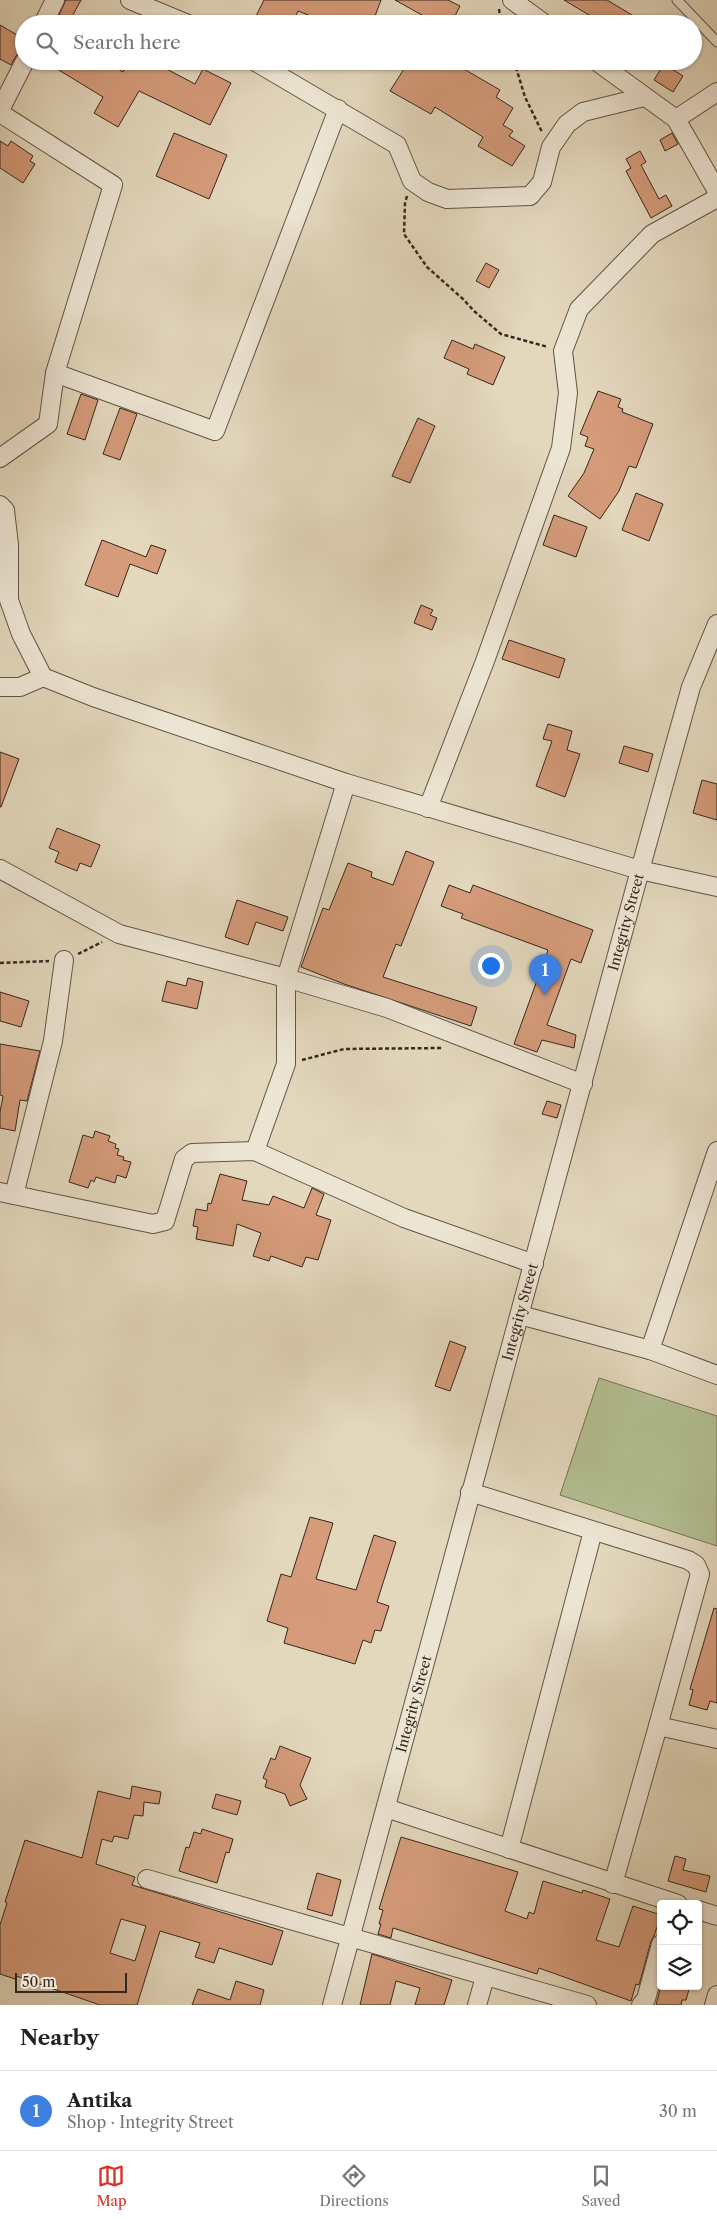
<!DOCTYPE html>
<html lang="en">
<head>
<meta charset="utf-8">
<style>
	body { margin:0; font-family:"Libre Caslon Text",serif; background:#f6f6f6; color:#222 }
	.controls { position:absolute; right:15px; bottom:15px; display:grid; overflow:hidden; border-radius:5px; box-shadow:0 1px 4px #0004 }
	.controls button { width:45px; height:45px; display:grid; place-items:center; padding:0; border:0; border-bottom:1px solid #e0e0e0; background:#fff; color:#222; font:25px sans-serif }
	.scale { position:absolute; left:15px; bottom:12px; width:112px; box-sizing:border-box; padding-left:5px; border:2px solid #36281e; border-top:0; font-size:14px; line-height:18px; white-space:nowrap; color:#36281e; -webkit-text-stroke:4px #ede5d3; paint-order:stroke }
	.you { position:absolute; left:490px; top:965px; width:18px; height:18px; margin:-12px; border:4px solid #fff; border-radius:50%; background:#1a73e8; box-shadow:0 0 0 8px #1a73e833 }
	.badge { display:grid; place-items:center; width:32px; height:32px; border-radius:50%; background:#d93025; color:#fff; font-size:16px; font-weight:700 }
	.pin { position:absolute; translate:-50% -41px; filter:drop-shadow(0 1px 2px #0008) }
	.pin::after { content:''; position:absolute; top:26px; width:18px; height:15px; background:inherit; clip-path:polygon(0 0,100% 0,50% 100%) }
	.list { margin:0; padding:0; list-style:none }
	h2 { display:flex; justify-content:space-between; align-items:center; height:65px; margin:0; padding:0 20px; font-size:21px }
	h2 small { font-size:16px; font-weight:400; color:#767676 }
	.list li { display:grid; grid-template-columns:32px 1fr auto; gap:15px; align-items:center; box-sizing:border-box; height:80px; padding:0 20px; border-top:1px solid #e0e0e0 }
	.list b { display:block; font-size:19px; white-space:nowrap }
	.list p { margin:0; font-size:16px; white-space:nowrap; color:#767676 }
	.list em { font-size:16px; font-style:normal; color:#767676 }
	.icon { flex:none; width:28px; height:28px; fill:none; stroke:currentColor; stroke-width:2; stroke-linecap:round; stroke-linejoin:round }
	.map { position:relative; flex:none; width:717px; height:2005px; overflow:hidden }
	.search { position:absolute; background:#fff; box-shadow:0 1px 4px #0004; left:15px; right:15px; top:15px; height:55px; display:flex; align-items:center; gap:12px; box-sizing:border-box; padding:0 18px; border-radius:28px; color:#767676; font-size:19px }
	.sheet { height:145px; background:#fff }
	nav { display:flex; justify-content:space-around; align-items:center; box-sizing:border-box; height:70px; border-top:1px solid #e0e0e0; background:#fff; font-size:14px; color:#767676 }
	nav a { display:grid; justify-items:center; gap:2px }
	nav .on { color:#d93025 }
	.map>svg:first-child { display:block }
	.green { fill:#b2bf92; stroke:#747458 }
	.building { fill:#d59b7a; stroke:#36281e; fill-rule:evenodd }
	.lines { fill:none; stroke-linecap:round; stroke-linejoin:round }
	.lane-casing { stroke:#615446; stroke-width:11 }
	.street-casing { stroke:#615446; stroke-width:20 }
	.path { stroke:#36281e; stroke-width:2.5; stroke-dasharray:4 2.5; stroke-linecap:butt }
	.lane { stroke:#ede5d3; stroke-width:9 }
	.street { stroke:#ede5d3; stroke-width:18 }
	.labels { text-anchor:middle; stroke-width:4.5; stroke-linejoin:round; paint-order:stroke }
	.street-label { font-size:14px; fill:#36281e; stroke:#ede5d3 }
</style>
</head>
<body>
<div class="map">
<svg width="717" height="2005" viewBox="0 0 717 2005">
	<rect width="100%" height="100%" fill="#e3d7bc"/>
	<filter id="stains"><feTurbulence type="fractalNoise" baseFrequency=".004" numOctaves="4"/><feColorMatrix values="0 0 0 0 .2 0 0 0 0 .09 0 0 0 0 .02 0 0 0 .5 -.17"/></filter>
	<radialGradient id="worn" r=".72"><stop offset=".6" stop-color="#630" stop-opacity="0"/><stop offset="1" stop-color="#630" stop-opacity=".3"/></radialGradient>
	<polygon class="green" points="599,1378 717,1416 717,1546 560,1495"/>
	<g class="building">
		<polygon points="66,0 81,0 68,24 55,24"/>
		<polygon points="264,0 381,0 372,24 331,24 298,11 292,24 281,24 268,18 265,23 255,18"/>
		<polygon points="395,0 448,0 460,6 451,24 438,24"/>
		<polygon points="564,0 607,0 647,24 604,24"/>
		<polygon points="0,25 24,39 24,48 16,56 11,65 0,59"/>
		<polygon points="44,61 105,61 123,72 128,61 161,61 159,65 195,84 203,69 231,83 210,125 139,91 118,127 94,113 103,97"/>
		<polygon points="409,61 450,61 500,90 496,97 513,108 503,125 513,131 509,136 525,146 512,166 478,146 483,137 435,107 431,114 390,91"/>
		<polygon points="664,64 683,76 673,92 654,80"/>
		<polygon points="174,133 227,155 209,199 156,176"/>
		<polygon points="672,133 678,144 665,151 660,140"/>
		<polygon points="0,141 8,146 11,141 33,156 30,161 35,164 23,183 0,168"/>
		<polygon points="640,151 646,162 641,165 659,199 666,195 672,206 651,218 626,171 631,168 626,159"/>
		<polygon points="486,263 499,270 489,288 476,281"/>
		<polygon points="452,340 473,349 475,344 505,357 493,385 467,374 469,369 444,358"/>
		<polygon points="598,391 621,399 618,407 623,409 622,412 653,424 636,468 629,466 619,491 600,519 568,496 584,473 594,449 585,446 588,437 580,434"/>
		<polygon points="81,394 98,400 85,440 67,434"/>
		<polygon points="120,408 137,414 120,460 103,454"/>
		<polygon points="418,418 435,426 410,483 392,476"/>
		<polygon points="636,493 663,504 649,541 622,530"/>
		<polygon points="554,515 587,527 576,557 543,545"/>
		<polygon points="102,540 146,557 151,545 166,550 157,574 130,564 118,597 85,585"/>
		<polygon points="421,605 433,610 430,615 437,618 432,630 414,623"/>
		<polygon points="509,640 565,659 559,678 502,659"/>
		<polygon points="548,724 572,731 567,750 580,754 565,797 536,786 552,741 543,739"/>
		<polygon points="624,746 653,754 648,772 619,763"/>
		<polygon points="0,752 19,759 1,807 0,807"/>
		<polygon points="702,780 717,784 717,820 693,813"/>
		<polygon points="57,828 100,845 91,867 80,863 77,871 55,862 59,852 49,848"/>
		<polygon points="406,851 434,862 401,946 396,944 383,977 477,1007 471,1026 344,984 301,967 323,908 329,910 348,863 372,872 371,877 393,885"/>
		<polygon points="449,885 470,893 473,885 593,930 581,963 571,959 547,1025 576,1035 574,1048 542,1040 537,1052 514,1044 548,950 461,918 463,914 441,906"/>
		<polygon points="237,900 288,917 283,931 256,922 248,945 225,937"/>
		<polygon points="188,978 203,982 197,1009 162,1001 167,981 186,986"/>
		<polygon points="0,992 29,1001 21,1027 0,1021"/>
		<polygon points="0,1044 40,1051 27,1101 20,1100 15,1131 0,1128 0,1112 3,1096 0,1095"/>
		<polygon points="547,1101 561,1105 557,1118 542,1114"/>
		<polygon points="95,1131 110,1136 108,1141 116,1144 115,1148 119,1149 117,1155 124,1157 123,1160 131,1162 126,1178 117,1175 115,1183 96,1177 94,1182 91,1180 88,1188 69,1182 83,1135 93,1138"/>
		<polygon points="220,1174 247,1181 242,1200 269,1205 273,1196 304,1208 312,1188 324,1194 316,1215 331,1220 318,1260 306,1257 302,1267 271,1256 269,1261 253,1256 261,1233 237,1224 233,1246 196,1239 198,1227 193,1226 196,1209 207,1211 208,1203 211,1204"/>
		<polygon points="450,1341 466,1347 450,1391 435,1386"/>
		<polygon points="310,1517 333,1523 316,1579 356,1590 374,1535 396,1542 377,1602 389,1606 381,1631 375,1630 371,1643 363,1640 355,1664 284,1643 288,1628 267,1621 281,1574 291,1577"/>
		<polygon points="714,1608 717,1609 717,1703 710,1701 707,1710 689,1705 693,1690 690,1689"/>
		<polygon points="280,1746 311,1758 300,1785 307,1799 290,1806 285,1794 265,1787 267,1780 263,1778 271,1758 275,1760"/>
		<path d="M132,1786L161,1792L159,1804L144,1802L143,1816L134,1815L128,1839L114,1836L112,1842L102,1839L96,1864L135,1877L132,1885L283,1931L272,1965L219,1948L214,1963L195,1957L200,1943L160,1931L137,2005H100L16,1976L15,1979L0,1974V1925L7,1903L5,1902L25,1840L82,1858L98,1791L130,1799ZM121,1919L146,1926L135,1961L110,1953Z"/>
		<polygon points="216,1794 241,1801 237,1815 212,1808"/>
		<polygon points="202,1829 233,1839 229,1853 226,1852 217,1883 179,1871 186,1847 189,1848 194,1832 201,1834"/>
		<polygon points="401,1837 518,1872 505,1911 527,1919 529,1912 534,1914 543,1881 582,1893 583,1890 610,1899 596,1940 619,1947 633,1906 661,1915 654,1936 651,1941 639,1985 636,1984 631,2001 539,1968 537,1974 393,1928 391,1938 378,1934 381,1924 379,1924 383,1910 379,1909"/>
		<polygon points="675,1856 686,1859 683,1870 710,1876 706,1892 668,1881"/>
		<polygon points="317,1873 341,1880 332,1916 307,1909"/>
		<polygon points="372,1954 452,1980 444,2005 415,2005 420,1988 396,1981 390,2005 360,2005"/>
		<polygon points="236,1981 264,1990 260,2005 192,2005 198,1989 230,2000"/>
		<polygon points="661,1986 690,1986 686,2000 682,2000 681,2005 656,2005"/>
	</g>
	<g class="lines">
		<g class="lane-casing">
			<polyline id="lane" points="677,0 717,42"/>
		</g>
		<g class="street-casing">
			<g id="street">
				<polyline points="130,0 188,24"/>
				<polyline points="512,0 545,24"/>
				<polyline points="43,24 55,0"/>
				<polyline points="254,61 397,145 412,181 428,192 447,199 530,196 542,182 551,147 567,124 583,112 644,97"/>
				<polyline points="596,61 676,119 717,191"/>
				<polyline points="0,110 25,61"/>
				<polyline points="0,113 113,185 55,373 48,424 0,458"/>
				<polyline points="676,119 717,92"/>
				<polyline points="55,373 215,431 338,109"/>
				<polyline points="0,505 5,510 9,545 9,600 21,634 43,677 93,697 346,783 640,870 717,887"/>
				<polyline points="0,687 20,687 43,677"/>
				<polyline points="428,808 485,661 561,448 568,393 563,351 579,309 652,234 717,198"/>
				<polyline points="0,869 119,934 286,978 387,1008 583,1084"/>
				<polyline points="255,1151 286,1064 286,978 346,783"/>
				<polyline points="0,1192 153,1224 165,1221 184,1159 192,1153 255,1151 404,1218 534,1264"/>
				<polyline points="14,1195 53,1041 64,960"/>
				<polyline points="520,1315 650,1350 717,1375"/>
				<polyline points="650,1350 717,1151"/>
				<polyline points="470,1492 688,1560 696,1565 700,1574 658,1726"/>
				<polyline points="386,1808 678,1904"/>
				<polyline points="509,1849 593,1531"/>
				<polyline points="147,1879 587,2005"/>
				<polyline points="613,1884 658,1726 717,1739"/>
				<polyline points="698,1910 717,1916"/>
				<path id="s1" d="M332,2005L640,870L691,687L717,624"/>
				<polyline points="477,2005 485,1977"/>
				<polyline points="641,2005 646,1999 661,1944"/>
				<polyline points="714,2005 717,1995"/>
			</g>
		</g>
		<g class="path">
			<polyline points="499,9 501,24"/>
			<polyline points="514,61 525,97 542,132"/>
			<polyline points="407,196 405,203 404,234 427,267 463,299 474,311 501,334 548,347"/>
			<polyline points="78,954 102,942"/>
			<polyline points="0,963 49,961"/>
			<polyline points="302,1060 344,1049 442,1048"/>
		</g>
		<use href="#lane" class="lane"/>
		<use href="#street" class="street"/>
	</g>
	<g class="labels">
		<g class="street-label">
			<text dy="5" stroke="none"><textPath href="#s1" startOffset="1122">Integrity Street</textPath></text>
			<text dy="5" stroke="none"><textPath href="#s1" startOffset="718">Integrity Street</textPath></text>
			<text dy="5" stroke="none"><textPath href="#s1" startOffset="312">Integrity Street</textPath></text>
		</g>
	</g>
	<rect width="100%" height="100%" filter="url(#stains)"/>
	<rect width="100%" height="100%" fill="url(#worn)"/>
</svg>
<div class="controls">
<button><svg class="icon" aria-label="locate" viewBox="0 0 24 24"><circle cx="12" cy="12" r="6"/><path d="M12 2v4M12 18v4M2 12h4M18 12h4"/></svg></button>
<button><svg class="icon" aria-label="layers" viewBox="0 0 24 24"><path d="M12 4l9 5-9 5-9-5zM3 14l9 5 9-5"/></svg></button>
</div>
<div class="scale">50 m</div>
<div class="you"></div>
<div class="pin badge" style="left:545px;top:995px;background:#3f7fe0">1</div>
<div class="search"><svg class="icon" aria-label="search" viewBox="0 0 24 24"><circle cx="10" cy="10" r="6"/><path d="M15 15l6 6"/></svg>Search here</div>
</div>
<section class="sheet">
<h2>Nearby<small></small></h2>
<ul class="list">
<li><span class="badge" style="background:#3f7fe0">1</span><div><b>Antika</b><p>Shop · Integrity Street</p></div><em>30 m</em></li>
</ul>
</section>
<nav>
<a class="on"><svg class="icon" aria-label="map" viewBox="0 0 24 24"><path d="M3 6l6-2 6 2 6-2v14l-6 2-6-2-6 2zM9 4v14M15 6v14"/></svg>Map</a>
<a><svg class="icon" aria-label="directions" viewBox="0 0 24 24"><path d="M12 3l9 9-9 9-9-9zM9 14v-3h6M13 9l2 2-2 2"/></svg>Directions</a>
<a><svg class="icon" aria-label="saved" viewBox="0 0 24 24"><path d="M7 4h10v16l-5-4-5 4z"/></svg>Saved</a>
</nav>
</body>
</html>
